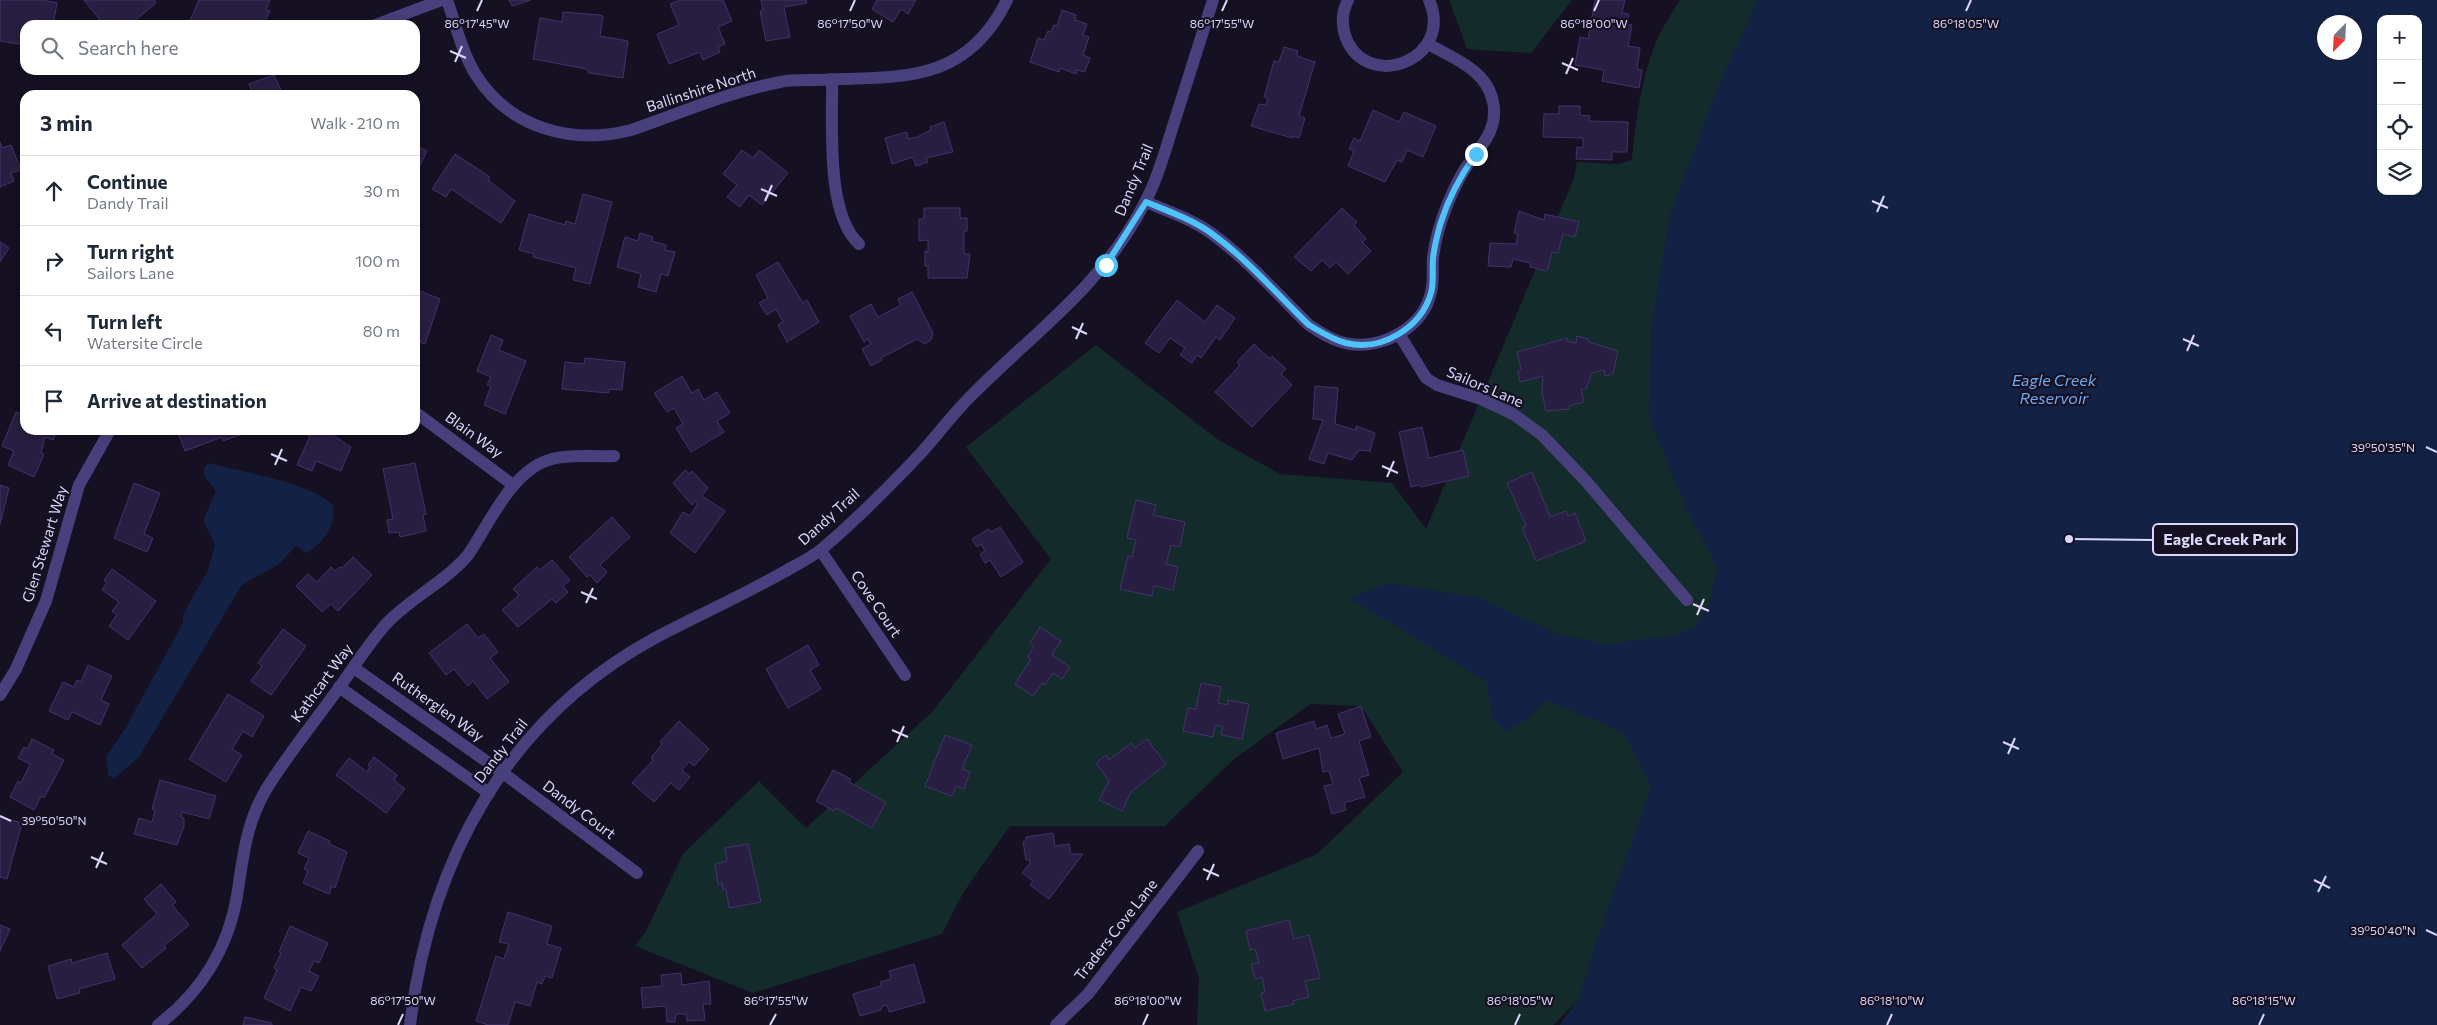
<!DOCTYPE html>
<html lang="en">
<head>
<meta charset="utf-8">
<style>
	body { margin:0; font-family:Commissioner,sans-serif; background:#f6f6f7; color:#1f2937 }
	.controls { position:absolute; right:15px; top:15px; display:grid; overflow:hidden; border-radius:10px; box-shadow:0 2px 8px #0003 }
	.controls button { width:45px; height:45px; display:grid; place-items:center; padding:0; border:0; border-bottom:1px solid #e0e1e3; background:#fff; color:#1f2937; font:25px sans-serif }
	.compass { position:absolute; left:2317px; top:15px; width:45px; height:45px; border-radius:50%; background:#fff; box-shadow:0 2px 8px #0003; rotate:204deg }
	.stop { position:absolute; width:15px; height:15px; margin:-11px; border:4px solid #4fc3f7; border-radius:50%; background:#fff }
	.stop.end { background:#4fc3f7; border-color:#fff; box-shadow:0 1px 5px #0008 }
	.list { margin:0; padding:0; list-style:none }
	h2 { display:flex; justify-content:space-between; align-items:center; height:65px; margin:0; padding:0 20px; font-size:21px }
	h2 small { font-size:16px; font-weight:400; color:#747a83 }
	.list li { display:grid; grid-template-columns:32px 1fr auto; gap:15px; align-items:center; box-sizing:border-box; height:70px; padding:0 20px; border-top:1px solid #e0e1e3 }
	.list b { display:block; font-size:19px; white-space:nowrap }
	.list p { margin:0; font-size:16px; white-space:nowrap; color:#747a83 }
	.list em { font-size:16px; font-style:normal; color:#747a83 }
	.icon { flex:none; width:28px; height:28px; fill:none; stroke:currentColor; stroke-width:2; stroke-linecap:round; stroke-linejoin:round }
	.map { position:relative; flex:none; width:2437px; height:1025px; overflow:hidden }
	.search { position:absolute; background:#fff; box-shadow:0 2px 8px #0003; left:20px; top:20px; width:400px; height:55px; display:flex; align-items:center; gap:12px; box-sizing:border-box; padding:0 18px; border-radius:15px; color:#747a83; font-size:19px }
	.panel { position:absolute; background:#fff; box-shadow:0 2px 8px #0003; left:20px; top:90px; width:400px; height:345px; border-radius:15px }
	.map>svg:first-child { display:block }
	.green { fill:#142b2c; fill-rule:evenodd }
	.water { fill:#132244; fill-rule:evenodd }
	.building { fill:#281e42; stroke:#42326b }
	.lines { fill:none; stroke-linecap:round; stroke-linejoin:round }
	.minor { stroke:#47407d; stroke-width:12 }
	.tertiary { stroke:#47407d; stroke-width:12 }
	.route { stroke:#4fc3f7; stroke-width:6 }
	.ticks { fill:none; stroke:#ddd6fb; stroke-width:2 }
	.labels { text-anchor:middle; stroke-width:4.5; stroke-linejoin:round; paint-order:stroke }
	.street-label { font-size:15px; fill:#ddd6fb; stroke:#151022 }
	.water-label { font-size:16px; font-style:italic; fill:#6eaaf1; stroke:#151022 }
	.ticks-label { font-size:12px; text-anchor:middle; fill:#ddd6fb; stroke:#151022; stroke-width:4.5; stroke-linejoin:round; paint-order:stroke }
	.leader { fill:none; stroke:#ddd6fb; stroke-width:2 }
	.callout-dot { fill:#ddd6fb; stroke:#151022; stroke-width:2 }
	.callout { fill:#151022; stroke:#ddd6fb; stroke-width:2 }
	.callout-label { font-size:16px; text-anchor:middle; font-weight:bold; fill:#ddd6fb }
</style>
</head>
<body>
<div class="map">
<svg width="2437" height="1025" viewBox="0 0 2437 1025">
	<rect width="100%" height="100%" fill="#151022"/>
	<g class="green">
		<polygon points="1449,0 1572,0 1531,53 1467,49"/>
		<path d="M1680,0H2437V1025H1560L1576,1002L1553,1025H1197L1199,978L1177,912L1317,854L1403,772L1361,706L1310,704L1233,760L1165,826H1010L963,893L942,934L753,993L635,946L646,931L683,854L759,781L806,828L933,711L1051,559L966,447L1096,345L1217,439L1280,474L1392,483L1426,529L1574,178L1577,162L1618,164L1632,160C1636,120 1641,77 1657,40C1663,26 1672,13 1680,0ZM2381,19H2418V191H2381ZM2324,22H2354V52H2324Z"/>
	</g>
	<g class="water">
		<path d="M1758,0H2437V1025H1560L1579,999L1596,943L1651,787L1623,732L1546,700L1528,718L1506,731L1492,719L1487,682L1350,598L1388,583L1477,597L1558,634L1610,645L1641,639L1666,638L1696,627L1709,604L1717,567L1687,511L1649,417L1651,329L1670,214L1720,82ZM2381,19H2418V191H2381ZM2324,22H2354V52H2324Z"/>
		<path d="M209,463C241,472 310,482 333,505C337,525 323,544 306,553L296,546L278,565L246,582L240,588L139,757L114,779L108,775L106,757L125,729L183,623V615L209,568L215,544L203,521L216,491L204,476V468Z"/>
	</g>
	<g class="building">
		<polygon points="0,0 42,0 57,3 53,25 25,25 25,45 0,41"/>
		<polygon points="84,0 154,0 156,3 137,19 141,25 104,25"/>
		<polygon points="199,0 270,0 266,10 270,11 263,25 188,25"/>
		<polygon points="509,0 531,0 512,6"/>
		<polygon points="680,0 723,0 732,21 718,27 725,44 718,47 720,52 703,60 700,52 669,64 657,34 679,25 670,4"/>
		<polygon points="761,0 806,0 807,3 784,7 790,37 766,41 760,11 763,11"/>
		<polygon points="877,0 916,0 908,14 901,9 893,22 872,9"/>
		<polygon points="1595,0 1625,0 1622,13 1629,14 1627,24 1632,25 1628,46 1640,48 1637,69 1642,70 1639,88 1602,81 1604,70 1575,65 1580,37 1588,39"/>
		<polygon points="1062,10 1076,15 1075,20 1087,24 1083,35 1089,37 1083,55 1090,58 1085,72 1077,70 1076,74 1060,68 1059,72 1030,62 1038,38 1044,40 1048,31 1051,32 1054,25 1057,26"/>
		<polygon points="563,12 600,15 603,16 600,36 628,41 623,78 589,73 587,69 533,59 540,18 562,22"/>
		<polygon points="1284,47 1298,51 1297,56 1315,62 1299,116 1305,118 1299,138 1292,136 1292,138 1251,126 1259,104 1266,105 1268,98 1264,97 1274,61 1279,62"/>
		<polygon points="274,75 283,95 253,95 249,84"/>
		<polygon points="1559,106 1580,106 1580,115 1590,116 1589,121 1628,122 1627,152 1612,152 1612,160 1576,159 1577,147 1583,148 1583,138 1543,137 1544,114 1559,114"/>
		<polygon points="1373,110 1399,122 1404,112 1436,126 1423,157 1407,150 1402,162 1397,160 1385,182 1348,166 1354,151 1349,149 1354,138 1360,141"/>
		<polygon points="944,122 953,152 926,158 928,162 916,166 913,157 892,164 885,138 907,132 908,139 917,137 931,130 930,127"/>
		<polygon points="0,142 2,148 11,145 21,170 11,173 14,181 0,187"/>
		<polygon points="415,145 427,151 415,175"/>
		<polygon points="742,150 753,158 759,150 788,173 762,205 749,195 740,207 727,197 737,185 723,174"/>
		<polygon points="455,154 490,177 488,180 515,201 501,223 451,189 446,197 432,189"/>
		<polygon points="583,194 612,202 590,284 573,280 576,268 533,257 534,254 519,250 529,214 565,225 566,221 575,224"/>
		<polygon points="924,208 960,208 960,218 967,218 967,231 964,231 964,254 970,254 967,278 928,278 928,266 925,266 925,251 928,252 928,240 919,241 919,219 924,219"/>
		<polygon points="1342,208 1357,222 1354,225 1366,239 1362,242 1371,251 1348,274 1336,262 1330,268 1322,260 1311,271 1294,257"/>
		<polygon points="1519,211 1544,220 1545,214 1579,222 1575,237 1563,234 1558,253 1552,252 1547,271 1530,267 1531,263 1513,259 1511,267 1488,266 1490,243 1516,244 1518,234 1514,233"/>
		<polygon points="640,233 653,237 652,241 666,245 665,250 675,252 668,276 661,274 656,292 638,287 641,274 617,267 625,237 638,241"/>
		<polygon points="0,242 9,248 0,262"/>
		<polygon points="778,262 803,303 807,300 819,322 787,342 778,325 783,322 776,309 767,315 759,303 768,298 756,275"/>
		<polygon points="415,289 440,299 425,344 415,340"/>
		<polygon points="912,292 933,333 931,340 925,344 917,339 881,358 882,360 871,366 862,349 871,344 868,339 864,342 850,316 871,304 878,317 901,305 898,299"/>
		<polygon points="1177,300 1205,322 1217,305 1235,318 1220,340 1216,337 1201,358 1197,355 1192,363 1180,355 1185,348 1170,338 1159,353 1145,343"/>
		<polygon points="491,335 503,340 499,350 526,361 505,414 484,405 491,386 487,385 491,377 477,371"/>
		<polygon points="1577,336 1588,339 1589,342 1618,351 1613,374 1605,376 1604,370 1592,373 1586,389 1581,390 1584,402 1569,406 1570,409 1546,411 1542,392 1543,376 1520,382 1518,371 1521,370 1517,352 1567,338 1567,341 1576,343"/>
		<polygon points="1254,344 1270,359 1272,356 1286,369 1281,374 1292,385 1252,427 1215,392 1240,365 1237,362"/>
		<polygon points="585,358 625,362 622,390 609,389 609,393 562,389 565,362 584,364"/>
		<polygon points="682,376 692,393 698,389 704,400 717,392 730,413 717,421 724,432 691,452 676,428 683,424 674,408 667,412 654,393"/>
		<polygon points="1315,386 1338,388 1335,424 1356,430 1356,426 1375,433 1370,451 1359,450 1352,460 1328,453 1324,464 1309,459 1323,420 1313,419"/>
		<polygon points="16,412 25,415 25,430 57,430 53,440 45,437 41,453 44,454 34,477 8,465 14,451 2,446"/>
		<polygon points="1422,427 1429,458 1463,450 1469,476 1421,487 1419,485 1411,487 1399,432"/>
		<polygon points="177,430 241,430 238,431 240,435 223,441 222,437 185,451"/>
		<polygon points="306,430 333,430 331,434 351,447 341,471 316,461 312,471 297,465 310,436 304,433"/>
		<polygon points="415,463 426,514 423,515 426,531 400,537 399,532 389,533 387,520 393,519 383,469"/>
		<polygon points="685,470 690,474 692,471 708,488 702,496 725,511 695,553 670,533 683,512 690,516 698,503 695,501 692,505 673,483"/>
		<polygon points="1532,472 1550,517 1566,511 1568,516 1575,513 1586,541 1536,561 1522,528 1526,526 1507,483"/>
		<polygon points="134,483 160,493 144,534 153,538 147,552 114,538"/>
		<polygon points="0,485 9,488 0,524"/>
		<polygon points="1136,500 1156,505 1153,515 1185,522 1180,547 1171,545 1166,564 1178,567 1173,590 1154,586 1152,596 1120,589 1128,556 1132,557 1136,540 1127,538"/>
		<polygon points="612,517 630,537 600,565 607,572 597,583 590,575 587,577 569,557"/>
		<polygon points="1000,527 1023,562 1001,577 990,560 985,563 980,554 985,551 981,544 977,547 972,539 989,529 991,532"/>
		<polygon points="353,557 372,575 338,611 331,604 322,612 296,586 308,574 317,582 331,567 335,571 340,567 342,568"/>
		<polygon points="552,560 570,580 563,586 568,592 556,603 552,599 518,627 502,610 519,595 513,589 537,567 540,570"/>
		<polygon points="112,569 156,601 128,640 109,626 117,615 112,611 119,602 102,590 107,582 104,580"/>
		<polygon points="467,624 478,638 484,634 498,652 490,658 509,682 487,699 473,681 468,686 454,669 446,675 429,653"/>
		<polygon points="1040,627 1061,641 1052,655 1070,667 1062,679 1053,673 1045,685 1042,683 1033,696 1015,684 1031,659 1027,657 1034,646 1030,643"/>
		<polygon points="283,629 306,646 271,695 251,681 262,666 258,663"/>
		<polygon points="808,645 819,665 810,670 821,689 788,708 766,669"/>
		<polygon points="88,665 112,676 101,700 109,704 100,725 72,712 68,720 49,711 63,682 74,687 77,680 81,682"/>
		<polygon points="1201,683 1221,687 1218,703 1228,705 1228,700 1249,704 1242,739 1221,735 1223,727 1215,725 1213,737 1183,731 1188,708 1196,709"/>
		<polygon points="228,694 264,716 252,737 243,731 232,749 242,755 226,782 189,759"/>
		<polygon points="1361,706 1371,737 1359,741 1369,775 1359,778 1365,797 1344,803 1346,810 1332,814 1324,786 1333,784 1329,771 1323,772 1319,748 1283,759 1276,733 1314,721 1316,729 1327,725 1331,738 1345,734 1338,714"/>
		<polygon points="679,721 709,749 694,766 689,762 682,770 690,777 679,790 671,783 654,802 632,783 653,760 651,758 662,744 660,742"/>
		<polygon points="945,735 972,745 962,769 970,772 964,789 956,786 952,796 925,786"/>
		<polygon points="32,739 54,750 52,754 64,760 44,798 41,796 34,810 10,797 18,781 21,783 30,764 18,758 24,747 27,749"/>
		<polygon points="1147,739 1166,764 1131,792 1122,811 1099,800 1109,781 1096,763 1106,755 1109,760 1131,743 1135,748"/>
		<polygon points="374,757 397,775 394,780 405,789 386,813 336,775 349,758 367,772 370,767 368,765"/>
		<polygon points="833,770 851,779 849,782 886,802 872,828 836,808 834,811 816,801"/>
		<polygon points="160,780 216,796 209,819 182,812 181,817 184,818 184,826 177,845 134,834 139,818 152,822 155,810 152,809"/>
		<polygon points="0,817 22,823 7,879 0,877"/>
		<polygon points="308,831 330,841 329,844 347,852 335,888 332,886 329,894 303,883 308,871 304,869 309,858 298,853"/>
		<polygon points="1053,833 1055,846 1069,844 1071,854 1083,854 1049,899 1030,885 1033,881 1022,873 1030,863 1030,860 1026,860 1023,842 1026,841 1026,837"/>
		<polygon points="748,844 761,902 729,908 726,889 723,890 722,883 718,884 715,864 727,861 725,848"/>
		<polygon points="161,884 176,902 172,905 189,925 164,946 166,948 142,968 122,945 157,914 144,899"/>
		<polygon points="508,912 552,926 547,944 561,948 552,978 545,976 542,984 537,982 530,1006 515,1002 508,1025 488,1025 476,1021 496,956 504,959 509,944 499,942"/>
		<polygon points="1289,920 1294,939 1309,935 1320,978 1305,981 1309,997 1293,1001 1294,1004 1265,1011 1261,993 1265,992 1262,977 1255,979 1251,964 1259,963 1255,949 1250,950 1246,931"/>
		<polygon points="0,925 10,929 0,951"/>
		<polygon points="290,926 328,943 319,963 314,961 309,971 319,976 311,991 301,987 290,1011 264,998 277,970 274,968 281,953 279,952"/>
		<polygon points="107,953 115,979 79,989 80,993 57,999 48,966 71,959 72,963"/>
		<polygon points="914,964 925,1002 889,1012 887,1005 881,1007 881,1010 860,1016 853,994 881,986 880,982 891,979 889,971"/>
		<polygon points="681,973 682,985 709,981 711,1004 703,1004 705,1020 687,1021 686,1014 676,1014 675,1022 667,1022 666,1006 643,1008 641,988 662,986 661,975"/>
		<polygon points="245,1017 272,1023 272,1025 243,1025"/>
	</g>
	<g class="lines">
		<g class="minor">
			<path d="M447,0C456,25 462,53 476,75C510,129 573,145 631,130C680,113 729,92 780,82C792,79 805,80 818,80C898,76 965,86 1007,0"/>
			<path d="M1348,0C1342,12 1341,25 1346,38C1368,93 1455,59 1429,0"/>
			<polyline points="375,25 442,0"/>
			<path d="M832,79C833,123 825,213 859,244"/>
			<path d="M1146,202C1168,211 1191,219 1211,233C1247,259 1277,294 1309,325C1321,333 1335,342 1350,344C1383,349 1424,327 1431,292C1434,281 1432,269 1433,258C1435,239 1441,220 1448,203C1453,191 1459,177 1467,166C1481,146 1499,129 1493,102C1487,70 1453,58 1428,44"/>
			<polyline points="1399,334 1426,378 1437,385 1481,399 1513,414 1542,435 1585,480 1687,600"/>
			<polyline points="415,412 513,485"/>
			<polyline points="821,551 905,675"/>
			<polyline points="354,668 503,773 637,873"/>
			<polyline points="339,687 489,793"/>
			<polyline points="0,695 16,669 46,601 79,485 110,430"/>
			<path d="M158,1025C200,993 228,949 237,896C243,858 246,822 267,788C287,756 311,726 333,696C351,672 367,645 387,623C412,597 445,582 468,555C490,523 512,469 552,459C571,454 594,457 614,456"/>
			<polyline points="1056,1025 1088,994 1198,851"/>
		</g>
		<path class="tertiary" d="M410,1025C430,861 506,719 655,638C697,616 741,596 782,573C796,565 811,558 823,548C857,519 890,486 921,453C939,433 955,411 975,392C1037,330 1101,286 1143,206C1157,181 1165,151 1174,123C1187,82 1200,41 1213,0"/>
	</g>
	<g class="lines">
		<path class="route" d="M1106,265L1146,202C1168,211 1191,219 1211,233C1247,259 1277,294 1309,325C1321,332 1333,340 1346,343C1381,352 1421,328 1431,293C1434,283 1432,270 1433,259C1434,248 1437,236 1440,225C1448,199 1460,176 1476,154"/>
	</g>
	<path class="ticks" d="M477,11L482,0M850,11L855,0M1222,11L1227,0M1594,11L1599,0M1966,11L1971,0M450,51L466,58M455,62L462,46M1562,63L1578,70M1566,74L1573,58M761,189L777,196M765,201L772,185M1872,201L1888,208M1877,212L1884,196M1072,327L1087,334M1076,339L1083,323M2183,339L2199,346M2187,351L2194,335M2426,447L2437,452M271,454L287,461M275,465L282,449M1382,466L1398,473M1387,477L1394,461M581,592L597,599M586,603L593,588M1693,604L1709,611M1697,615L1704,599M892,730L908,737M897,742L904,726M2003,742L2019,749M2008,754L2015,738M0,816L11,821M91,857L107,864M96,868L103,852M1203,869L1219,876M1207,880L1214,864M2314,880L2330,888M2318,892L2326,876M2426,930L2437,935M398,1025L403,1014M770,1025L776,1014M1143,1025L1148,1014M1515,1025L1520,1014M1887,1025L1892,1014M2259,1025L2264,1014"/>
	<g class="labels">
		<g class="street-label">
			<text transform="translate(701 90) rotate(-18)" y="5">Ballinshire North</text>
			<text transform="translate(1134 180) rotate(-67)" y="5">Dandy Trail</text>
			<text transform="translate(1485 387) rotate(23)" y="5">Sailors Lane</text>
			<text transform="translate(474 435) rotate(36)" y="5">Blain Way</text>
			<text transform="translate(829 517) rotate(-42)" y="5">Dandy Trail</text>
			<text transform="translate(45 544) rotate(-73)" y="5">Glen Stewart Way</text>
			<text transform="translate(876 604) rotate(56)" y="5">Cove Court</text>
			<text transform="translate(322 683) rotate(-54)" y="5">Kathcart Way</text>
			<text transform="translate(438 707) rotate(35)" y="5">Rutherglen Way</text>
			<text transform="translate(501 751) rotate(-52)" y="5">Dandy Trail</text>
			<text transform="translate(579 810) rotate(37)" y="5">Dandy Court</text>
			<text transform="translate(1116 930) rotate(-52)" y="5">Traders Cove Lane</text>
		</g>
		<g class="water-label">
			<text x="2054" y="386">Eagle Creek<tspan x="2054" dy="18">Reservoir</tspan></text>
		</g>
	</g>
	<g class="ticks-label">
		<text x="477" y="28">86°17'45"W</text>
		<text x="850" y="28">86°17'50"W</text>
		<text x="1222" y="28">86°17'55"W</text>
		<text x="1594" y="28">86°18'00"W</text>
		<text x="1966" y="28">86°18'05"W</text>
		<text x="2383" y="452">39°50'35"N</text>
		<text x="54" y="825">39°50'50"N</text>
		<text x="2383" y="935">39°50'40"N</text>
		<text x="403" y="1005">86°17'50"W</text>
		<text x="776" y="1005">86°17'55"W</text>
		<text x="1148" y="1005">86°18'00"W</text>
		<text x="1520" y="1005">86°18'05"W</text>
		<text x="1892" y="1005">86°18'10"W</text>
		<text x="2264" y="1005">86°18'15"W</text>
	</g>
	<path class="leader" d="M2069 539L2153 540"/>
	<circle class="callout-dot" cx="2069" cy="539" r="5"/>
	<rect class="callout" x="2153" y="524" width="144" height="31" rx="5"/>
	<g class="callout-label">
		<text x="2225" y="545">Eagle Creek Park</text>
	</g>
</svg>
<div class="controls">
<button>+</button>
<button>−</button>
<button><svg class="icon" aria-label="locate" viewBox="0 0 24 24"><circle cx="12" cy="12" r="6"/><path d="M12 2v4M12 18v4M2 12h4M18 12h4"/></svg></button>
<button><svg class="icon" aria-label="layers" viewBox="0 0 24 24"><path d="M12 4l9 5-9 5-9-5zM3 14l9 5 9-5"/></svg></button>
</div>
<svg class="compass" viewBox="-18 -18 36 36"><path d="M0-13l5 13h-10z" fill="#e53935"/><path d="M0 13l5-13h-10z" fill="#747a83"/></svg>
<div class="stop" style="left:1106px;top:265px"></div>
<div class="stop end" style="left:1476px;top:154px"></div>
<div class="search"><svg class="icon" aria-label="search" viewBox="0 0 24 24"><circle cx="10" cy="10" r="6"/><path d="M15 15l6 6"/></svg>Search here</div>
<section class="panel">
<h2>3 min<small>Walk · 210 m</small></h2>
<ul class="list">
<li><svg class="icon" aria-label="ahead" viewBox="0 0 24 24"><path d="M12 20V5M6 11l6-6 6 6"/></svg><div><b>Continue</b><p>Dandy Trail</p></div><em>30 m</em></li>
<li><svg class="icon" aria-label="right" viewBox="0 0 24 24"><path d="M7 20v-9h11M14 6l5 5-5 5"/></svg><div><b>Turn right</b><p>Sailors Lane</p></div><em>100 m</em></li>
<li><svg class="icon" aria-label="left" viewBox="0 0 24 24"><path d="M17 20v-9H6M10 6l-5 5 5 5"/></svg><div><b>Turn left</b><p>Watersite Circle</p></div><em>80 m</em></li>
<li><svg class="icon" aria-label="arrive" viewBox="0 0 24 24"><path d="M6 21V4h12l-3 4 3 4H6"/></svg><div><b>Arrive at destination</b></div></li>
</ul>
</section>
</div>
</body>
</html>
